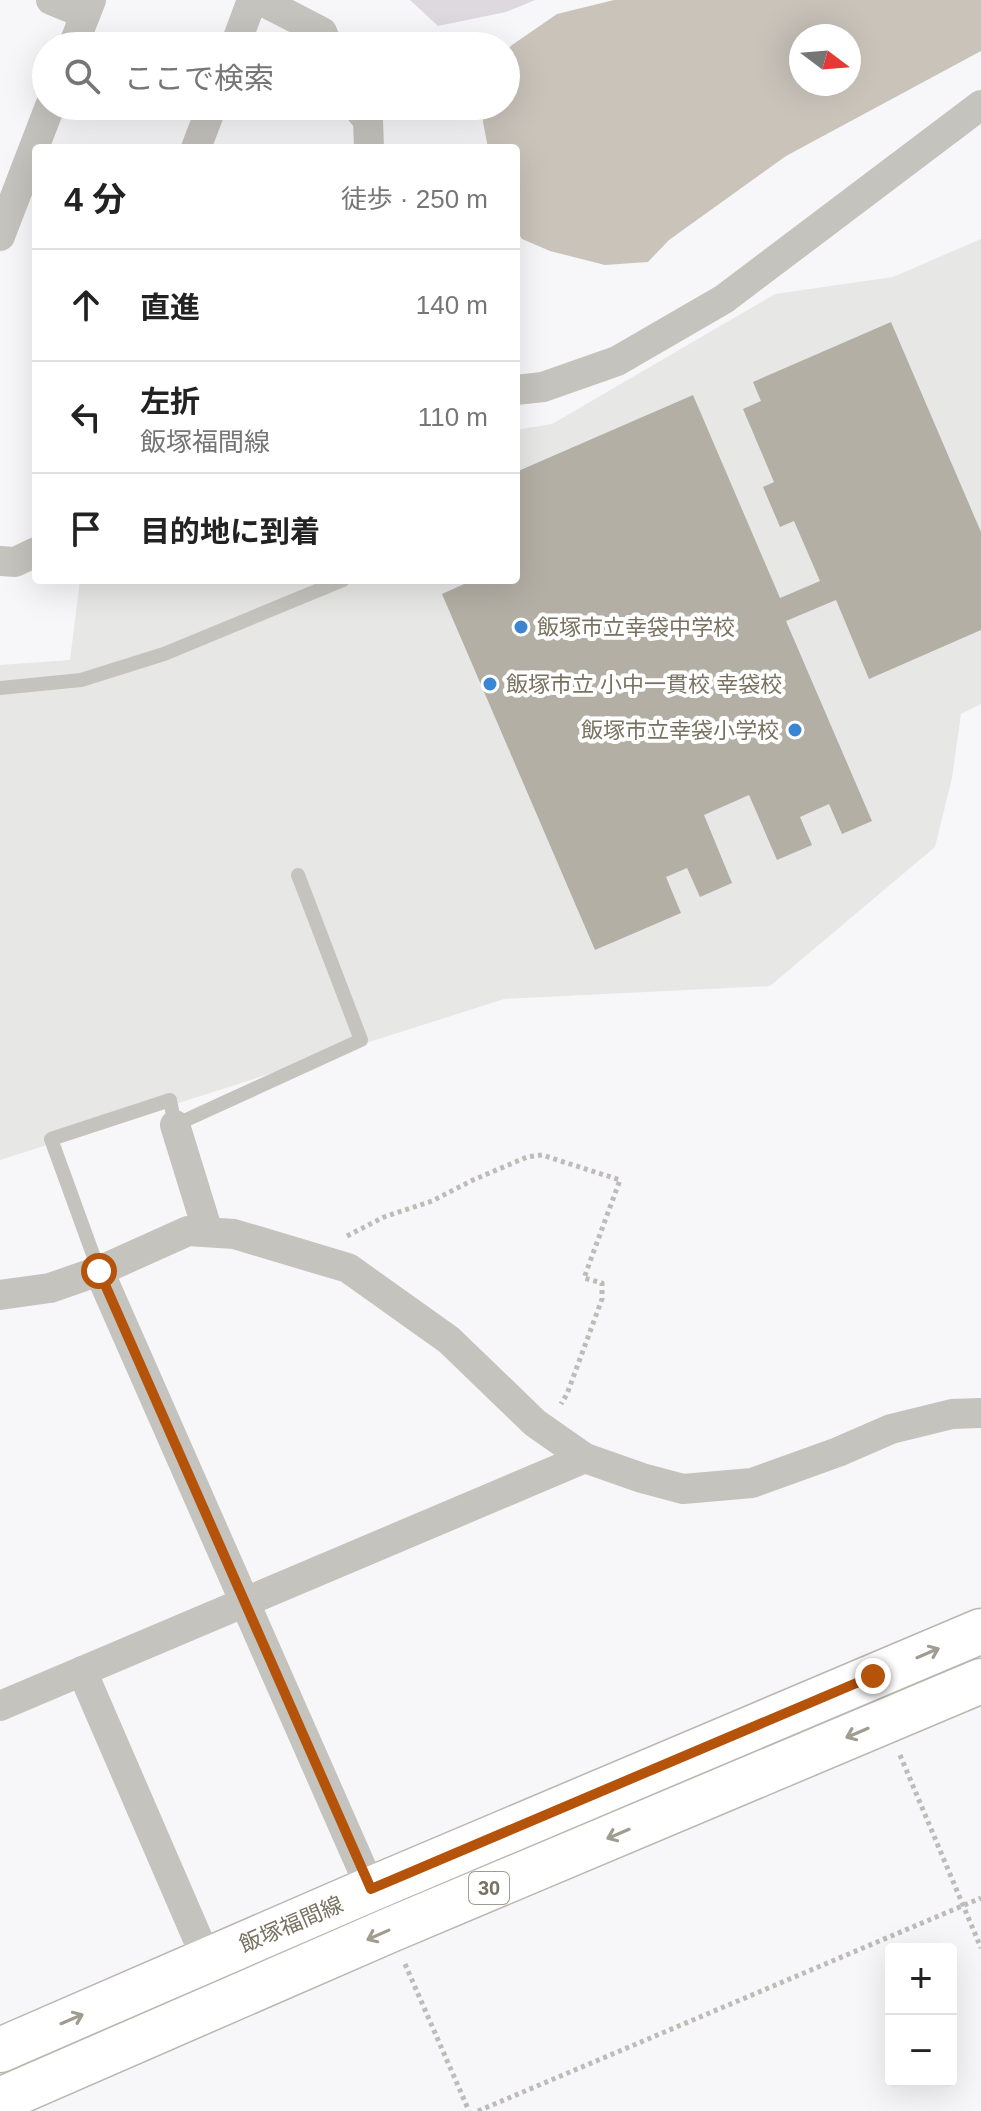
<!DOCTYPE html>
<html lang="ja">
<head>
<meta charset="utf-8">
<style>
	body { margin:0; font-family:Helvetica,"Noto Sans JP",sans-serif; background:#f2f2f2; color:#222 }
	.controls { position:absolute; right:24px; bottom:24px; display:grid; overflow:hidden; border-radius:8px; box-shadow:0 8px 32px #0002 }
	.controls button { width:72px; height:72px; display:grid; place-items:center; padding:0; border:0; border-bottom:2px solid #e0e0e0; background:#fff; color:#222; font:40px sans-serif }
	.compass { position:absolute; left:789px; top:24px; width:72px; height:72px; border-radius:50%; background:#fff; box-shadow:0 8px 32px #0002; rotate:106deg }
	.stop { position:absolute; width:24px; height:24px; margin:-18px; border:6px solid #b45309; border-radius:50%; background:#fff }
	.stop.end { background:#b45309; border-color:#fff; box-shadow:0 2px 8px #0008 }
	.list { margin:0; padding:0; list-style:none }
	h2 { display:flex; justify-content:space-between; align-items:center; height:104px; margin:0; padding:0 32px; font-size:34px }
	h2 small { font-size:26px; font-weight:400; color:#767676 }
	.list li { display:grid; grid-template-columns:52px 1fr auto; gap:24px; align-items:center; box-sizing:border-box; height:112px; padding:0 32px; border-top:2px solid #e0e0e0 }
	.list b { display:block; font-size:30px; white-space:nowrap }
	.list p { margin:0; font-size:26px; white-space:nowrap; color:#767676 }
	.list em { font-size:26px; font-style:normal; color:#767676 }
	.icon { flex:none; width:44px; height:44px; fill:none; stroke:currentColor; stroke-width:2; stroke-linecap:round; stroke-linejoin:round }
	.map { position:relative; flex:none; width:981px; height:2111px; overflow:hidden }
	.search { position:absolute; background:#fff; box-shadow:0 8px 32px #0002; left:32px; top:32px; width:488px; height:88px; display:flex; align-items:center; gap:20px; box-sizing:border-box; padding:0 28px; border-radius:44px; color:#767676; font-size:30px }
	.panel { position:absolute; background:#fff; box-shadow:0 8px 32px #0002; left:32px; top:144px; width:488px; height:440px; border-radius:8px }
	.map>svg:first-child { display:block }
	.built { fill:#e7e7e6 }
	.green { fill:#ded8df }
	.water { fill:#c9c3ba; fill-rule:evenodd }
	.building { fill:#b3afa5 }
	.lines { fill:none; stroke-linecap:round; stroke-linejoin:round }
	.primary-casing { stroke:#bab7b1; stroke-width:47 }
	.path { stroke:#bebcb8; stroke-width:5; stroke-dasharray:4 4; stroke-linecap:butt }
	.service { stroke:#c5c3bd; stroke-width:14 }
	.minor { stroke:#c5c3bd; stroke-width:30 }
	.primary { stroke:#fff; stroke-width:44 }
	.oneway { stroke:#a19c90 }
	.route { stroke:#b45309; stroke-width:10 }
	.poi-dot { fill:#3a86d5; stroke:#fff; stroke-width:3 }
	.labels { text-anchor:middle; stroke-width:8; stroke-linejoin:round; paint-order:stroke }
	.shield { fill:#fff; stroke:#a19c90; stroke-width:2 }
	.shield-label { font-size:20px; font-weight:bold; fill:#797261 }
	.poi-label { font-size:22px; fill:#797261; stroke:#fff; text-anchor:start }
	.street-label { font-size:22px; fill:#797261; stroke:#fff }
</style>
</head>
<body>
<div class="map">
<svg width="981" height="2111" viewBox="0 0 981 2111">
	<rect width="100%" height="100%" fill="#f7f6f9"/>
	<polygon class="built" points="981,239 981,704 961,714 952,778 935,847 770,986 504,999 0,1160 0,665 70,660 80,580 516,580 516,430 552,424 775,294 893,277"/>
	<polygon class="green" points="410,0 535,0 506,12 438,26"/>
	<path class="water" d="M614,0H981V51L786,156L669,240L648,262L605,265L550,251L522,239L516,230V148H488L483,122L484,106H506V51L512,45L557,14ZM801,36H849V84H801Z"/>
	<polygon class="building" points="891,322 981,532 981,630 869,679 836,600 786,621 872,821 842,834 829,804 800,817 812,845 777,860 749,795 704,815 732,883 700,897 687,868 666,877 681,913 595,950 442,594 473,580 516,580 516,472 693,395 780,598 820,581 794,521 780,527 763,487 774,482 743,409 761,401 753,382"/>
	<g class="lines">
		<g class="primary-casing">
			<g id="primary">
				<polyline points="0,2050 371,1889 981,1631"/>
				<polyline points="0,2100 390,1930 981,1681"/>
			</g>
		</g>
		<g class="path">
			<polyline points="347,1236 384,1217 432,1201 473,1180 527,1157 542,1155 620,1180 584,1278 602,1283 602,1299 567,1394 561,1404"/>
			<polyline points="900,1755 981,1948"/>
			<polyline points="405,1964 469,2111"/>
			<polyline points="478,2111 981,1898"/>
		</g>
		<g class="service">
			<polyline points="0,688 81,680 164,654 343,580"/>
			<polyline points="99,1271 51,1139 170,1100 175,1125 361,1040 298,875"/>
		</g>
		<g class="minor">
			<polyline points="51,0 85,14"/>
			<polyline points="260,0 322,32 328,46"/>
			<polyline points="73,46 91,0"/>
			<polyline points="235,46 252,0"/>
			<polyline points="356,106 368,120 369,148"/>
			<polyline points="196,148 212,106"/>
			<polyline points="0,236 50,106"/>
			<polyline points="516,390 543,387 617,361 724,299 981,105"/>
			<polyline points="0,561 15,562 36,552"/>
			<polyline points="175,1125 208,1232"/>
			<polyline points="99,1271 371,1889"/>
			<polyline points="0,1295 50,1288 99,1271 188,1231 234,1234 348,1268 449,1340 535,1423 585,1458 642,1478 683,1489 752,1483 838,1452 891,1429 952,1414 981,1413"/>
			<polyline points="82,1671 207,1960"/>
			<polyline points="0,1706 585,1458"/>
		</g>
		<use href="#primary" class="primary"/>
	</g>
	<defs><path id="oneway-shaft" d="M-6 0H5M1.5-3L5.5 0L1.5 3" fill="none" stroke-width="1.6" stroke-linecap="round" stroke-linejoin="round" transform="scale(2)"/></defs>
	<g class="oneway">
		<use href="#oneway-shaft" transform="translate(928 1653) rotate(-23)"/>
		<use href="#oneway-shaft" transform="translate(857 1733) rotate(157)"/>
		<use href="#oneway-shaft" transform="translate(618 1834) rotate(157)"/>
		<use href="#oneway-shaft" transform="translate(378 1935) rotate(156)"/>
		<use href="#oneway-shaft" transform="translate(72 2019) rotate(-23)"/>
	</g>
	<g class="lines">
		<polyline class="route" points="99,1271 371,1889 873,1676"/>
	</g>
	<g class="poi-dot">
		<circle cx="521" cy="627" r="8"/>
		<circle cx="490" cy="684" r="8"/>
		<circle cx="795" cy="730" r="8"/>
	</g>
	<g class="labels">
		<rect class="shield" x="469" y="1872" width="40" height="32" rx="6"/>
		<g class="shield-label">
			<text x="489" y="1895">30</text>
		</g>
		<g class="poi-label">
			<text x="537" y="635">飯塚市立幸袋中学校</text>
			<text x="506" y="692">飯塚市立 小中一貫校 幸袋校</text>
			<text x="779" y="738" text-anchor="end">飯塚市立幸袋小学校</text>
		</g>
		<g class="street-label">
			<text transform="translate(291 1924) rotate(-23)" y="8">飯塚福間線</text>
		</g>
	</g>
</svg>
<div class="controls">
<button>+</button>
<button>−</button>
</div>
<svg class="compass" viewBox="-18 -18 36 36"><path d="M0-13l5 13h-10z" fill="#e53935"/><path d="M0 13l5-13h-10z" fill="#767676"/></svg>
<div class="stop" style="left:99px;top:1271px"></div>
<div class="stop end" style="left:873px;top:1676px"></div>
<div class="search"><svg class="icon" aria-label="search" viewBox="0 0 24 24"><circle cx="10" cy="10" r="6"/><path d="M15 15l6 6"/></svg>ここで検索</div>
<section class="panel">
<h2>4 分<small>徒歩 · 250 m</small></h2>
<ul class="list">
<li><svg class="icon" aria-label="ahead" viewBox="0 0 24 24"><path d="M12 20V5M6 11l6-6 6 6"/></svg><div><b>直進</b></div><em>140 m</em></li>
<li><svg class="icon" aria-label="left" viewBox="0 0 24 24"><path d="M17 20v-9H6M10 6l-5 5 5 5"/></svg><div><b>左折</b><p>飯塚福間線</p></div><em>110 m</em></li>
<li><svg class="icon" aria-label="arrive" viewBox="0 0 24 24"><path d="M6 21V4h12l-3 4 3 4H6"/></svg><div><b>目的地に到着</b></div></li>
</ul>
</section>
</div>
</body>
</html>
